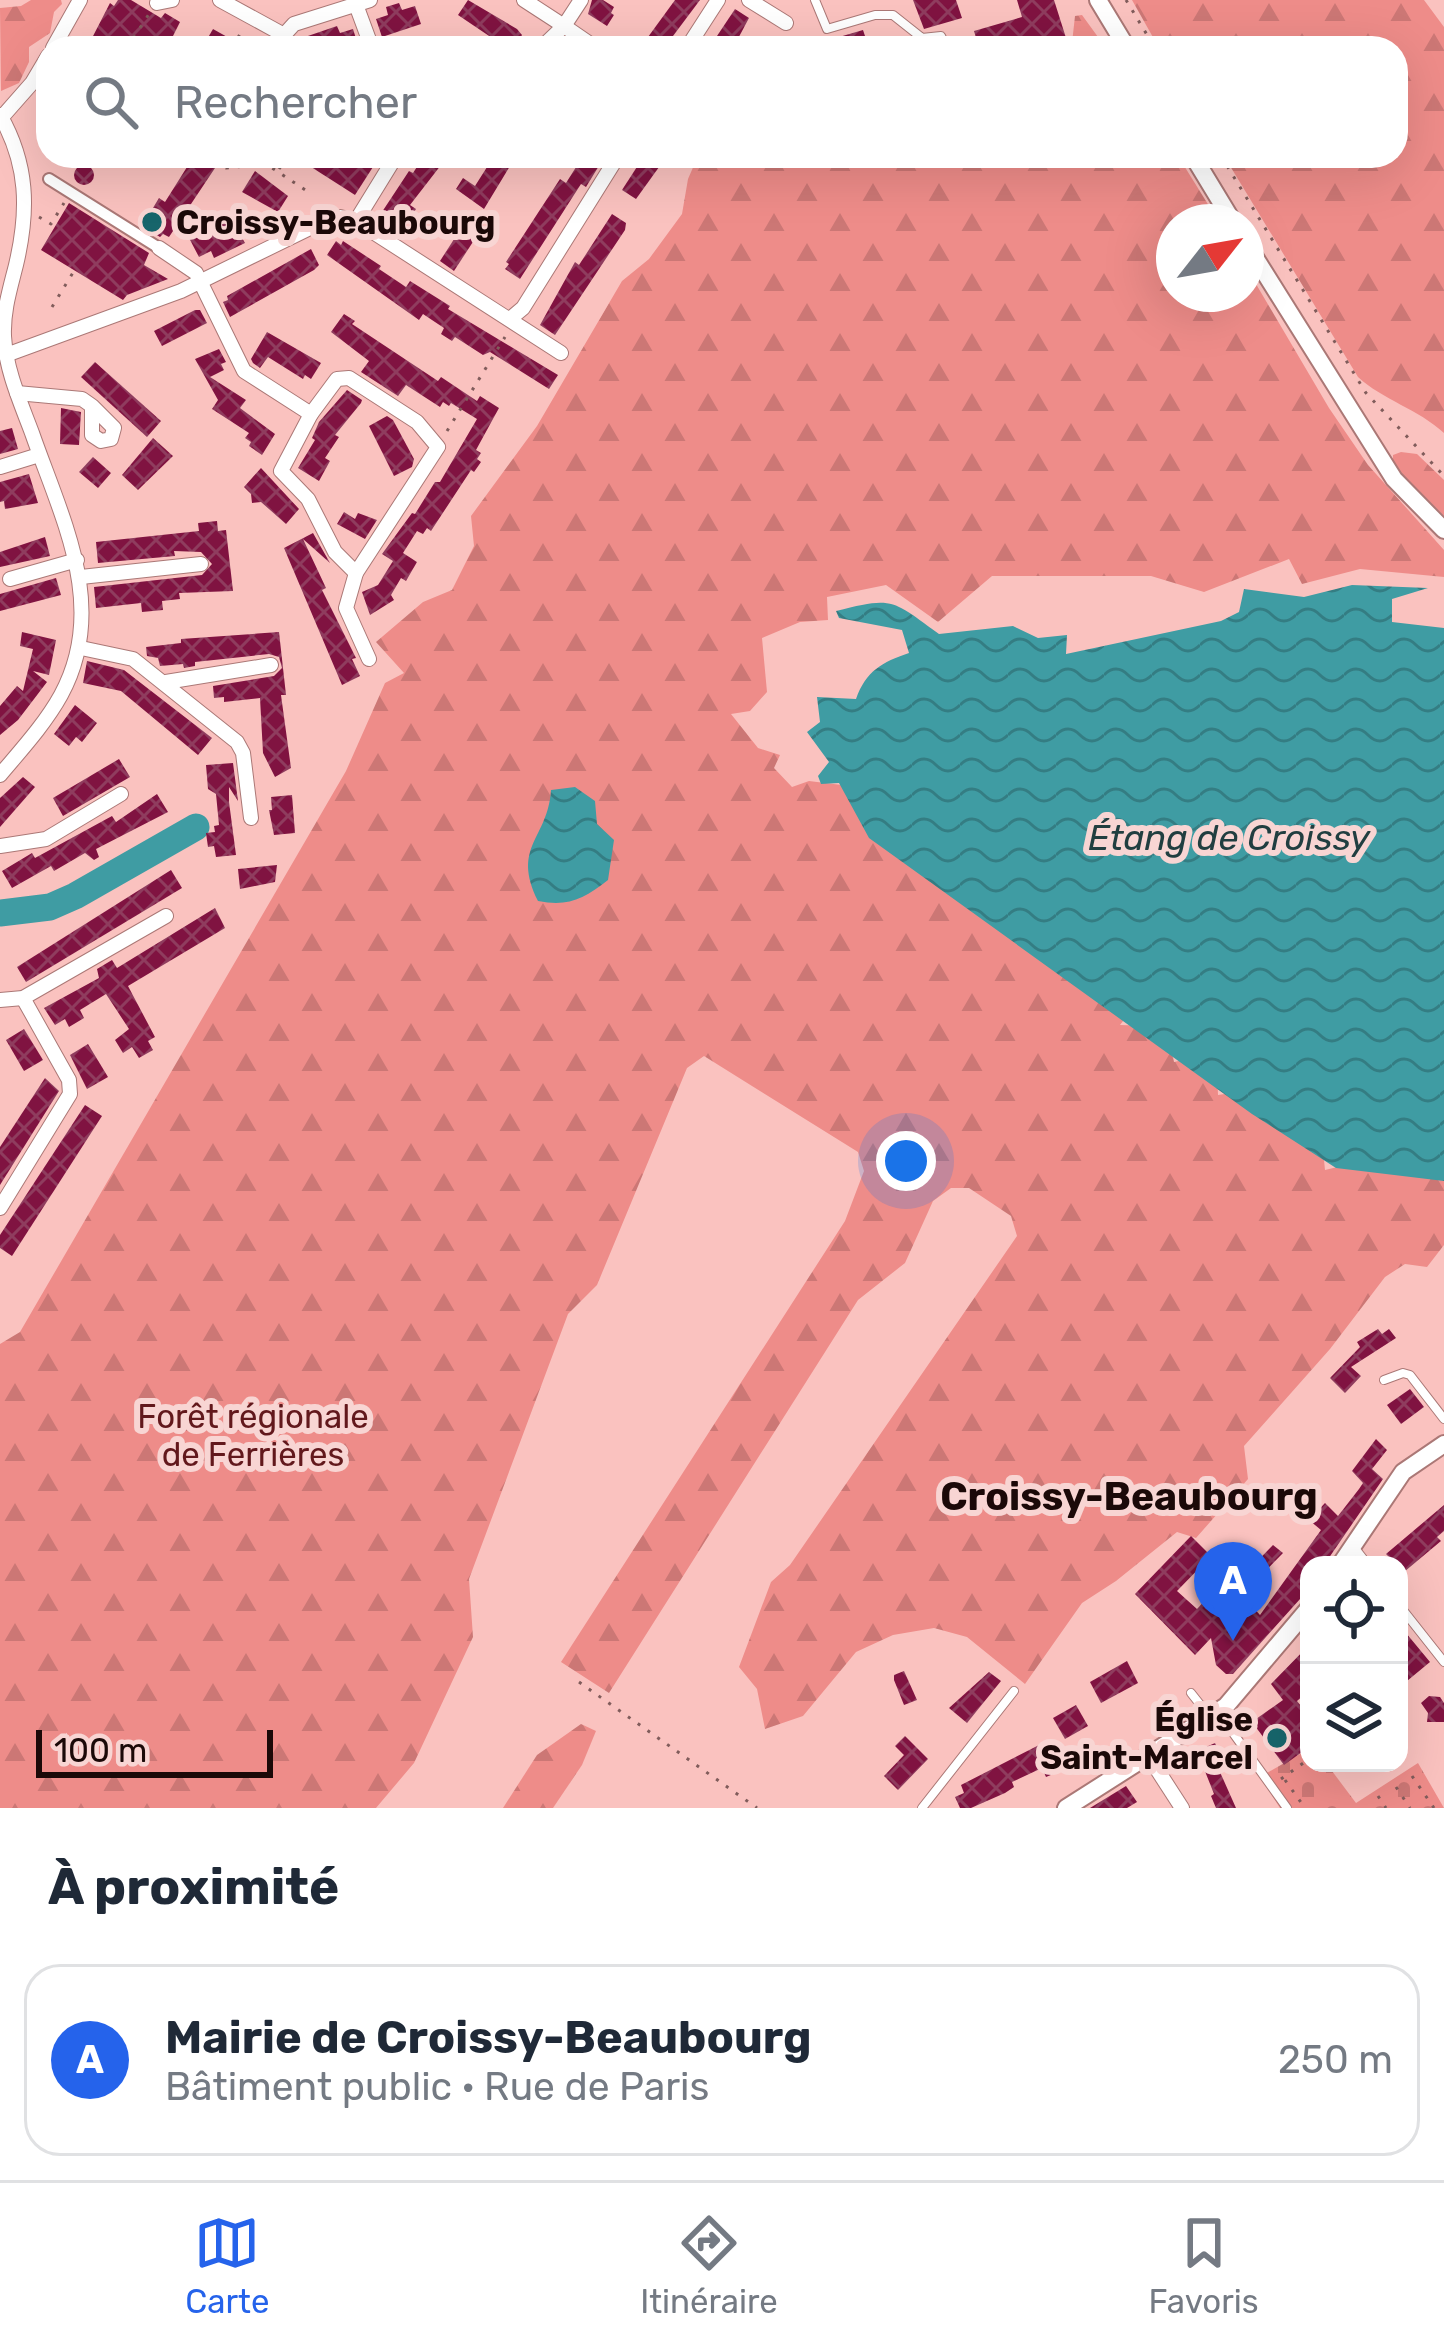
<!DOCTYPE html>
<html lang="fr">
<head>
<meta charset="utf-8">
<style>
	body { margin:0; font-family:Rubik,sans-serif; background:#f6f6f7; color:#1f2937 }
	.controls { position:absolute; right:36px; bottom:36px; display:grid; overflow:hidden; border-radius:24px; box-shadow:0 12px 48px #0002 }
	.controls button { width:108px; height:108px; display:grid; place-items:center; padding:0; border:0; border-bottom:3px solid #e0e1e3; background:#fff; color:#1f2937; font:60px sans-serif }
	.compass { position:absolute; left:1156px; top:204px; width:108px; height:108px; border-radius:50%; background:#fff; box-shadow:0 12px 48px #0002; rotate:59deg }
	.scale { position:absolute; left:36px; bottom:30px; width:237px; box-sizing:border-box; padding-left:12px; border:6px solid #1b0908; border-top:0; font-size:33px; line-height:42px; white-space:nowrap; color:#1b0908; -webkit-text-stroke:9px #f8d5d3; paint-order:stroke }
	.you { position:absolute; left:906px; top:1161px; width:42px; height:42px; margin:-30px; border:9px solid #fff; border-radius:50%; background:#1a73e8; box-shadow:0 0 0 18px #1a73e833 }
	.badge { display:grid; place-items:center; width:78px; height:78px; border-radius:50%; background:#2563eb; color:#fff; font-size:39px; font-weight:700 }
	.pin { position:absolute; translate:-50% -99px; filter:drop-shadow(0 3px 6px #0008) }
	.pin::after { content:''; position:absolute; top:63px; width:42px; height:36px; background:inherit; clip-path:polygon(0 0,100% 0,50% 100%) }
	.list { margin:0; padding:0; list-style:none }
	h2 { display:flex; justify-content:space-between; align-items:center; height:156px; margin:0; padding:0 48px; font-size:51px }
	h2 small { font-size:39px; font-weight:400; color:#747a83 }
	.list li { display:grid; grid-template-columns:78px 1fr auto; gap:36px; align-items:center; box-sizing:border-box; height:192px; margin:0 24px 24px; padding:0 24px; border:3px solid #e0e1e3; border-radius:36px }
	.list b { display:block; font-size:45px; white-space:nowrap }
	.list p { margin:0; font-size:39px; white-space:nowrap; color:#747a83 }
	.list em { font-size:39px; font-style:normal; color:#747a83 }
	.icon { flex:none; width:66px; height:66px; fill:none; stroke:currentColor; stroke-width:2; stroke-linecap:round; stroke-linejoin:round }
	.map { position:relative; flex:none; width:1444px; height:1808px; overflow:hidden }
	.search { position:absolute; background:#fff; box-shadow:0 12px 48px #0002; left:36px; right:36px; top:36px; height:132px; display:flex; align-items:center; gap:30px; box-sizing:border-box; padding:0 42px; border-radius:36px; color:#747a83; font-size:45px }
	.sheet { height:372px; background:#fff }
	nav { display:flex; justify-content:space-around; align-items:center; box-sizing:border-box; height:168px; border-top:3px solid #e0e1e3; background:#fff; font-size:33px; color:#747a83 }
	nav a { display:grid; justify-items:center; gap:6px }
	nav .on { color:#2563eb }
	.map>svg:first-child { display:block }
	.forest { fill:url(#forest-firs) }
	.cemetery { fill:url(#cemetery-stones) }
	.water { fill:url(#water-waves) }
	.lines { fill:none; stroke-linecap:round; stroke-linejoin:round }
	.river { stroke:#3f9ca3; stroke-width:27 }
	.building { fill:url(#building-cross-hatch) }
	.service-casing { stroke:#ab7876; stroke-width:10 }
	.pedestrian-casing { stroke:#ab7876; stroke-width:14 }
	.minor-casing { stroke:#ab7876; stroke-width:16 }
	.tertiary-casing { stroke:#ab7876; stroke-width:20 }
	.path { stroke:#805c5b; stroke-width:3; stroke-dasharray:3 9; stroke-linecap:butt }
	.service { stroke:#fff; stroke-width:8 }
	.pedestrian { stroke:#fff; stroke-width:10 }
	.minor { stroke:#fff; stroke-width:14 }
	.tertiary { stroke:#fff; stroke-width:16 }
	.poi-dot { fill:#17656b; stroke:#f8d5d3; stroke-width:4.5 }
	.labels { text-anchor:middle; stroke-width:12; stroke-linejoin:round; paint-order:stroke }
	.poi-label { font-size:33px; font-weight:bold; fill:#1b0908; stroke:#f8d5d3; text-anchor:start }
	.park-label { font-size:33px; fill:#62181c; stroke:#f8d5d3 }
	.water-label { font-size:36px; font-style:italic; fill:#213e40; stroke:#f8d5d3 }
	.quarter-label { font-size:39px; font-weight:bold; fill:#1b0908; stroke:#f8d5d3 }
</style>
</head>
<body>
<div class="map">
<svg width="1444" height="1808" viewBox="0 0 1444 1808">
	<defs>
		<pattern id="forest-firs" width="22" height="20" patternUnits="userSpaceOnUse" patternTransform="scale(3)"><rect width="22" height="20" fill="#ee8c89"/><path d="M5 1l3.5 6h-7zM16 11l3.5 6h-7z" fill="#cc7775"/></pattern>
		<pattern id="cemetery-stones" width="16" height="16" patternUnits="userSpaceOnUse" patternTransform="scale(3)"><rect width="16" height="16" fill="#ee8c89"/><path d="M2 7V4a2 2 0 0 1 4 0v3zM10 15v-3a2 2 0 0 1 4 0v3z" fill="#cc7775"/></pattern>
		<pattern id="water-waves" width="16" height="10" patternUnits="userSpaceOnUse" patternTransform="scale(3)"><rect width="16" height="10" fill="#3f9ca3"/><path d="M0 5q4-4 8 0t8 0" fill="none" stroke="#347d83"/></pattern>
		<pattern id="building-cross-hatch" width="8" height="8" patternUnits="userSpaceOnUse" patternTransform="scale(3)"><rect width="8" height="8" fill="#801341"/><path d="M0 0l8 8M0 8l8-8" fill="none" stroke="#8f3c5e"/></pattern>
	</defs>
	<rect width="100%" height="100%" fill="#fac2bf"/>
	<g class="forest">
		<polygon points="31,0 61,0 62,4 54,12 50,33 29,47 29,62 19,83 1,91 0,8 21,6"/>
		<path d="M1132,0H1424L1444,27V433C1418,409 1383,400 1358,377L1224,156H1396V48H1159Z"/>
		<polygon points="1082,15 1106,48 1066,48 1072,43 1075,16"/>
		<polygon points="698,156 1178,156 1219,222 1174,222 1174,294 1246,294 1246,267 1329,408 1368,465 1444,550 1444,577 1360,569 1302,584 1289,559 1204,592 1151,576 992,576 938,622 886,585 827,597 828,620 800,622 762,638 767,692 750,711 731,714 758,748 780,755 774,768 792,787 809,781 850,786 1133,1008 1120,1025 1154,1026 1171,1046 1174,1062 1196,1057 1217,1068 1218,1095 1238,1092 1323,1150 1325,1170 1354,1163 1444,1171 1444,1245 1427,1267 1405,1264 1385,1277 1330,1349 1244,1446 1248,1479 1196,1538 1177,1532 1116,1581 1082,1603 1025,1684 967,1637 934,1628 893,1635 856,1652 803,1716 765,1729 757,1689 739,1667 771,1582 790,1565 1017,1236 1011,1216 969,1188 951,1188 933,1201 905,1263 858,1300 609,1693 561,1662 845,1221 864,1171 858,1152 704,1056 687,1068 597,1285 568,1314 469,1579 473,1637 414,1763 376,1808 0,1808 0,1344 20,1332 346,771 385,683 404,673 376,642 423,602 452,590 474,546 471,516 537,426 622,281 649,259 682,214 688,179"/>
		<polygon points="1401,452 1417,454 1444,480 1444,516 1393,465 1393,455"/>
		<polygon points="581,1724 596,1731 582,1765 553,1808 503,1808 537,1755"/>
	</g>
	<polygon class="cemetery" points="1309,1742 1309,1763 1326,1763 1356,1803 1418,1763 1444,1808 1280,1808 1260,1777 1300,1754"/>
	<g class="water">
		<path d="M1352,585L1428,588L1392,599V622L1444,628V1181L1336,1168L1252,1114L869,838L839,783L821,784L818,776L829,762L807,732L820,722L817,697L856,699C866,671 882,662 909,653L902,630L839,618L836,611C894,596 892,600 939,634L1013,626L1038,638L1067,635L1066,654L1221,621L1239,612L1244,589L1304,597Z"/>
		<path d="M575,787L595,801L597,824L614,840L608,880C584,899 568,907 538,901C511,846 548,839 551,790Z"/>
	</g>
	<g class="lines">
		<polyline class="river" points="0,913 50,907 75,896 196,827"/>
	</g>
	<g class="building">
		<polygon points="118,0 131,0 161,18 165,13 180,22 167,48 104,48 91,40 110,3 114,6"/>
		<polygon points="468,0 517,29 522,35 514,48 498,48 501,44 458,15"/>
		<polygon points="592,0 603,0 614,7 611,13 614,15 607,26 588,14"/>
		<polygon points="675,0 700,0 664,48 640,48"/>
		<polygon points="913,0 956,0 962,18 924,29"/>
		<polygon points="1017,0 1054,0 1067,41 1045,48 979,48 974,31 1022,17"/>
		<polygon points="399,3 402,10 415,6 421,24 382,37 376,19 388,15 386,7"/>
		<polygon points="735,9 749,18 733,48 709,48"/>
		<polygon points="337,26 340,33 353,29 359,48 308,48 305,37"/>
		<polygon points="213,29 229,38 223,48 202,48"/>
		<polygon points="863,30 869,48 813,48 812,45"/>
		<polygon points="294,156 380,156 355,195"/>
		<polygon points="424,156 448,156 410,205 416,209 407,223 399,218 394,225 380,215 409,171 413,173"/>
		<polygon points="494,156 516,156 484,209 456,189 463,178 475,186"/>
		<polygon points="583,156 605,156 586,187 581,184 520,279 505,269 509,264 506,262 560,179 566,183"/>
		<polygon points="644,156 667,156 636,199 622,190"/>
		<polygon points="201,159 215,168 169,237 163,234 160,237 142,226 159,198 165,202 187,167 196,166"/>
		<circle cx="84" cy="175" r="10"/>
		<polygon points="255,171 288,196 278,212 242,192"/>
		<polygon points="69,203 149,253 144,265 168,279 127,295 123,300 41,250"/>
		<polygon points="245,211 254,229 241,236 245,243 214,258 211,251 199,257 189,238"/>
		<polygon points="612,214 626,223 625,230 555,335 540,325 575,262 579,265"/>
		<polygon points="467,219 482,228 454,271 440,261"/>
		<polygon points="336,241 341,245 343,241 381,266 379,269 406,287 410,281 450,306 448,309 558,375 549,389 490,352 483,355 455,337 452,341 441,334 444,328 423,314 419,320 327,255"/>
		<polygon points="311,249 319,265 314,270 230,317 223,302 228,300 227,296"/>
		<polygon points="195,310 200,310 207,323 162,346 154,331"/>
		<polygon points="344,314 355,321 352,324 438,381 441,377 477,401 480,396 499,408 476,450 481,453 477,459 481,462 474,472 471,470 431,531 427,528 423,534 417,531 403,553 417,562 406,581 401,578 391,595 394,600 370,615 362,592 378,585 393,561 382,554 412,513 415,514 435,482 440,482 477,419 451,403 449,406 443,402 440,407 406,385 398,396 361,372 369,361 331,332"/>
		<polygon points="267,332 321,363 311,379 305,375 303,379 268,357 260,368 253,363 251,359"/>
		<polygon points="219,349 226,362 221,364 224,370 210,377 246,400 240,408 275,434 262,455 249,446 251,442 245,438 249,433 212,409 218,400 195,359"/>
		<polygon points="95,362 161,421 147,437 81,377"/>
		<polygon points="347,390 362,400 361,403 335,435 339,437 325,458 330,461 319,481 298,468 315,440 312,438 319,422"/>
		<polygon points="61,408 81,412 79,445 60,444"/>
		<polygon points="387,416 393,420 414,459 412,467 394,476 369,426"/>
		<polygon points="12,428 18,449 0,454 0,431"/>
		<polygon points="153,438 173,456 138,490 122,475"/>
		<polygon points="93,457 111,473 98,488 79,472"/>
		<polygon points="261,468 299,509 286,524 261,502 252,503 251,494 244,487"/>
		<polygon points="29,474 38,503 5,509 4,501 0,502 0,482"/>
		<polygon points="344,512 355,519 358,513 377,520 365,539 337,524"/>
		<polygon points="217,521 218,531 226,530 233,591 179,593 180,599 162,601 163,610 142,612 141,603 96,608 94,587 202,575 212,564 201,552 174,551 175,556 98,563 96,542 199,531 198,523"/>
		<polygon points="313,533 330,563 303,539 326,588 322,590 356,658 352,659 360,676 342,685 284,548"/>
		<polygon points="45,537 50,556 0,567 0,552"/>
		<polygon points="56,578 61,595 0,611 0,594"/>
		<polygon points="22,632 56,640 49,675 33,671 47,682 18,720 0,735 0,706 17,686 23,691 33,649 20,646"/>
		<polygon points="279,632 286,695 281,695 291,768 275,777 263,753 260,698 224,702 224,697 214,698 213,686 274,676 282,668 279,657 269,654 195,662 195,666 184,668 183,664 160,666 158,658 147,656 146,647 181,643 181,639"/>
		<polygon points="87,661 124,670 212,738 198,755 121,691 83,683"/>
		<polygon points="75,705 97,723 82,742 76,737 69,746 54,734"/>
		<polygon points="119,759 130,777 63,816 53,798"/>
		<polygon points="233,763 238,801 229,787 229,802 236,855 216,857 214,846 208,847 206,833 215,832 214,826 219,825 216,794 208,789 206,765"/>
		<polygon points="23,777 35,787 0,827 0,798"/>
		<polygon points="157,794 168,812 96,849 99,857 94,860 85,853 54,871 51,866 12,888 2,871 32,853 35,858 112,816 116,822"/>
		<polygon points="292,795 295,833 274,835 269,810 272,810 271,797"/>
		<polygon points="277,865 275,882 240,889 238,869"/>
		<polygon points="171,870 182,888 26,982 17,967"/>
		<polygon points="215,908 225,928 128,986 155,1037 148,1041 153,1050 139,1058 132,1047 123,1053 115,1040 129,1029 106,994 80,1010 84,1018 69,1027 65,1019 55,1025 44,1008 99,978 97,969 112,960 117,968"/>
		<polygon points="24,1029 43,1060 24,1071 6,1040"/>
		<polygon points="88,1044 108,1077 87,1089 70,1055"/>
		<polygon points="45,1078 59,1091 0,1185 0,1147"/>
		<polygon points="85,1105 102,1116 12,1256 0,1248 0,1235"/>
		<polygon points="1378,1329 1382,1334 1389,1329 1396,1338 1351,1367 1361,1376 1345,1393 1330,1378 1360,1347 1357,1342"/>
		<polygon points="1410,1389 1424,1407 1401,1424 1387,1405"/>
		<polygon points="1376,1439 1387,1450 1372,1469 1383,1479 1324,1565 1309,1565 1309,1586 1300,1599 1233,1674 1226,1674 1216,1665 1211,1638 1195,1655 1135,1594 1191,1536 1211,1556 1177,1591 1197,1609 1230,1574 1237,1582 1273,1545 1283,1553 1242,1595 1260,1615 1321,1530 1309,1520 1325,1503 1338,1516 1359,1489 1363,1483 1352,1471"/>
		<polygon points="1444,1505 1444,1531 1437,1537 1441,1541 1404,1572 1386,1554"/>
		<polygon points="1406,1633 1430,1662 1407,1681 1399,1671 1399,1657 1408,1650"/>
		<polygon points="1309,1645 1309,1691 1297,1701 1309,1716 1309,1747 1284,1765 1255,1726 1258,1723 1256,1719 1283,1700 1271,1684"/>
		<polygon points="1127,1661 1138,1683 1101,1703 1090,1682"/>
		<polygon points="904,1671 917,1700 904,1705 894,1680 894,1675"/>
		<polygon points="989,1672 1001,1681 967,1723 949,1708"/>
		<polygon points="1429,1696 1440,1697 1444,1703 1444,1722 1427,1722 1428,1713 1421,1703"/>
		<polygon points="1076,1705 1088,1726 1065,1739 1053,1718"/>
		<polygon points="905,1736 928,1759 898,1790 884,1776 904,1755 895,1746"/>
		<polygon points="1045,1742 1058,1772 1046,1777 1042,1768 1012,1782 1014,1787 1005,1793 971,1808 960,1808 955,1797 964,1793 961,1785"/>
		<polygon points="1215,1743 1227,1769 1220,1772 1236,1808 1216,1808 1211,1796 1214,1794 1197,1751"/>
		<polygon points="1126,1786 1137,1802 1127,1808 1090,1808"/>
	</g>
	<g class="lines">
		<g class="service-casing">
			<g id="service">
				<polyline points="815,0 827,29 875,15 893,15 922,38 941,36 947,48"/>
				<polyline points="1384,1380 1403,1373 1410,1375 1444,1419"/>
				<polyline points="1354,1547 1368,1565"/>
				<polyline points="1399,1605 1444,1662"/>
				<polyline points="1191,1693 1210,1717"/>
				<polyline points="1218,1712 1287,1808"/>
				<polyline points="922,1808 1014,1691"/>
			</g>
		</g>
		<g class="pedestrian-casing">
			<polyline id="pedestrian" points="49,179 159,248"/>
		</g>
		<g class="minor-casing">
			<g id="minor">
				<polyline points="220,0 284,35"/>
				<polyline points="524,0 564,26 581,0"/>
				<polyline points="749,0 786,23"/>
				<polyline points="355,2 372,48"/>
				<polyline points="157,3 172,0"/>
				<polyline points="53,48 80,0"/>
				<polyline points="285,48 284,35 294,24 370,0"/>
				<polyline points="541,48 564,26 596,48"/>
				<polyline points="687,48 718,0"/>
				<path d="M0,115C28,164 29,210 16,265C10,289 3,311 4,336C6,370 20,401 32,433C62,519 109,607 61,695C45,724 21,750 0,775"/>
				<polyline points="2,117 32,83 48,56"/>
				<polyline points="356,221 396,156"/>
				<polyline points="159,248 196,273 244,371 311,414 281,471 308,499 335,552 356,573"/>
				<polyline points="511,318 523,308 618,156"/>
				<polyline points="6,355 181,291 318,224 340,217 356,221 561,353"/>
				<polyline points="17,393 82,399 92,406 92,435 101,441 111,439 114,428 92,406"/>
				<polyline points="311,414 337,379 349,378 417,422 438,447 356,573 346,608 369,659"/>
				<polyline points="0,467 39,455"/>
				<polyline points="81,577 201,564"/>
				<polyline points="10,579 77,560"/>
				<polyline points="81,648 133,659 237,742 243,753 251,818"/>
				<polyline points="166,682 271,665"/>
				<polyline points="0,846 46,839 121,794"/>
				<polyline points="0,1000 23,998 166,916"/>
				<polyline points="0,1208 70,1094 69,1080 23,998"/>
				<polyline points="1149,1757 1182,1808"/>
			</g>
		</g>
		<g class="tertiary-casing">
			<g id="tertiary">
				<polyline points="1098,0 1127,48"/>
				<polyline points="1193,156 1233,222"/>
				<polyline points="1246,243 1394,479 1444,530"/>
				<polyline points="1340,1565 1403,1472 1444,1444"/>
				<polyline points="1066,1808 1226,1706 1309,1608"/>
			</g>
		</g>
		<g class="path">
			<polyline points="1126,0 1155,48"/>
			<polyline points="127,48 149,14"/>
			<polyline points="232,48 243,29"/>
			<polyline points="205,156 226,168 266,164 307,191"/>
			<polyline points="1221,156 1366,393 1444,476"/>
			<polyline points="279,169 288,156"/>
			<polyline points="39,217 51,224 64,203"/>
			<polyline points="52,307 77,266"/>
			<polyline points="447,431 505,337"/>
			<polyline points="579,1682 757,1808"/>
			<polyline points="1412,1776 1434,1808"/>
			<polyline points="1281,1779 1309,1759"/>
			<polyline points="1285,1780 1305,1808"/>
			<polyline points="1396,1787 1410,1808"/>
			<polyline points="1378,1796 1386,1808"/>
		</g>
		<use href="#service" class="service"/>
		<use href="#pedestrian" class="pedestrian"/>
		<use href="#minor" class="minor"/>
		<use href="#tertiary" class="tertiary"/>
	</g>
	<g class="poi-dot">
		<circle cx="152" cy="222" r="12"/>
		<circle cx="1277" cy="1738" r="12"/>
	</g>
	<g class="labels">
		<g class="poi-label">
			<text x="176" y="234">Croissy-Beaubourg</text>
			<text x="1253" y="1731" text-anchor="end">Église<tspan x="1253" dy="38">Saint-Marcel</tspan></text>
		</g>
		<g class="park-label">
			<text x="253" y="1428">Forêt régionale<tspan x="253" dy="38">de Ferrières</tspan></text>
		</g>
		<g class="water-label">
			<text x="1229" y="850">Étang de Croissy</text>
		</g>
		<g class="quarter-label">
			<text x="1129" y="1510">Croissy-Beaubourg</text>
		</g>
	</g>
</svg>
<div class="controls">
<button><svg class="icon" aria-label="locate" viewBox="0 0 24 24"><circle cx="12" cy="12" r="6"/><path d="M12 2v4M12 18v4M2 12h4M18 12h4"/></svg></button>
<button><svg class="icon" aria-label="layers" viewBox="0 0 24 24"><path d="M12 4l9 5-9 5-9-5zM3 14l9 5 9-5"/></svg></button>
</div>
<svg class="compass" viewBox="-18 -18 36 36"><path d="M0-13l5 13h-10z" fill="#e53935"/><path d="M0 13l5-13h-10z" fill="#747a83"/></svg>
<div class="scale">100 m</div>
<div class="you"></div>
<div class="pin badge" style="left:1233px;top:1641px">A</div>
<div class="search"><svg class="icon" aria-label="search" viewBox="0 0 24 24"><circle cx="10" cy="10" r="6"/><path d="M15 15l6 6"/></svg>Rechercher</div>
</div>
<section class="sheet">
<h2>À proximité<small></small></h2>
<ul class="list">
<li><span class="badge">A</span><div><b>Mairie de Croissy-Beaubourg</b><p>Bâtiment public · Rue de Paris</p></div><em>250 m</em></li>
</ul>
</section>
<nav>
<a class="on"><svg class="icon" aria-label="map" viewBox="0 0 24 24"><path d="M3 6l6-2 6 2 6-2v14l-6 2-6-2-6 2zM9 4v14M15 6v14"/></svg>Carte</a>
<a><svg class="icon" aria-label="directions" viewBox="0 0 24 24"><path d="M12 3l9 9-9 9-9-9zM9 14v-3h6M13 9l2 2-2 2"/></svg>Itinéraire</a>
<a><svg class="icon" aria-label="saved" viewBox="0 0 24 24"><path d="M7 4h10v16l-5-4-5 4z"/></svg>Favoris</a>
</nav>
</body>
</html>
